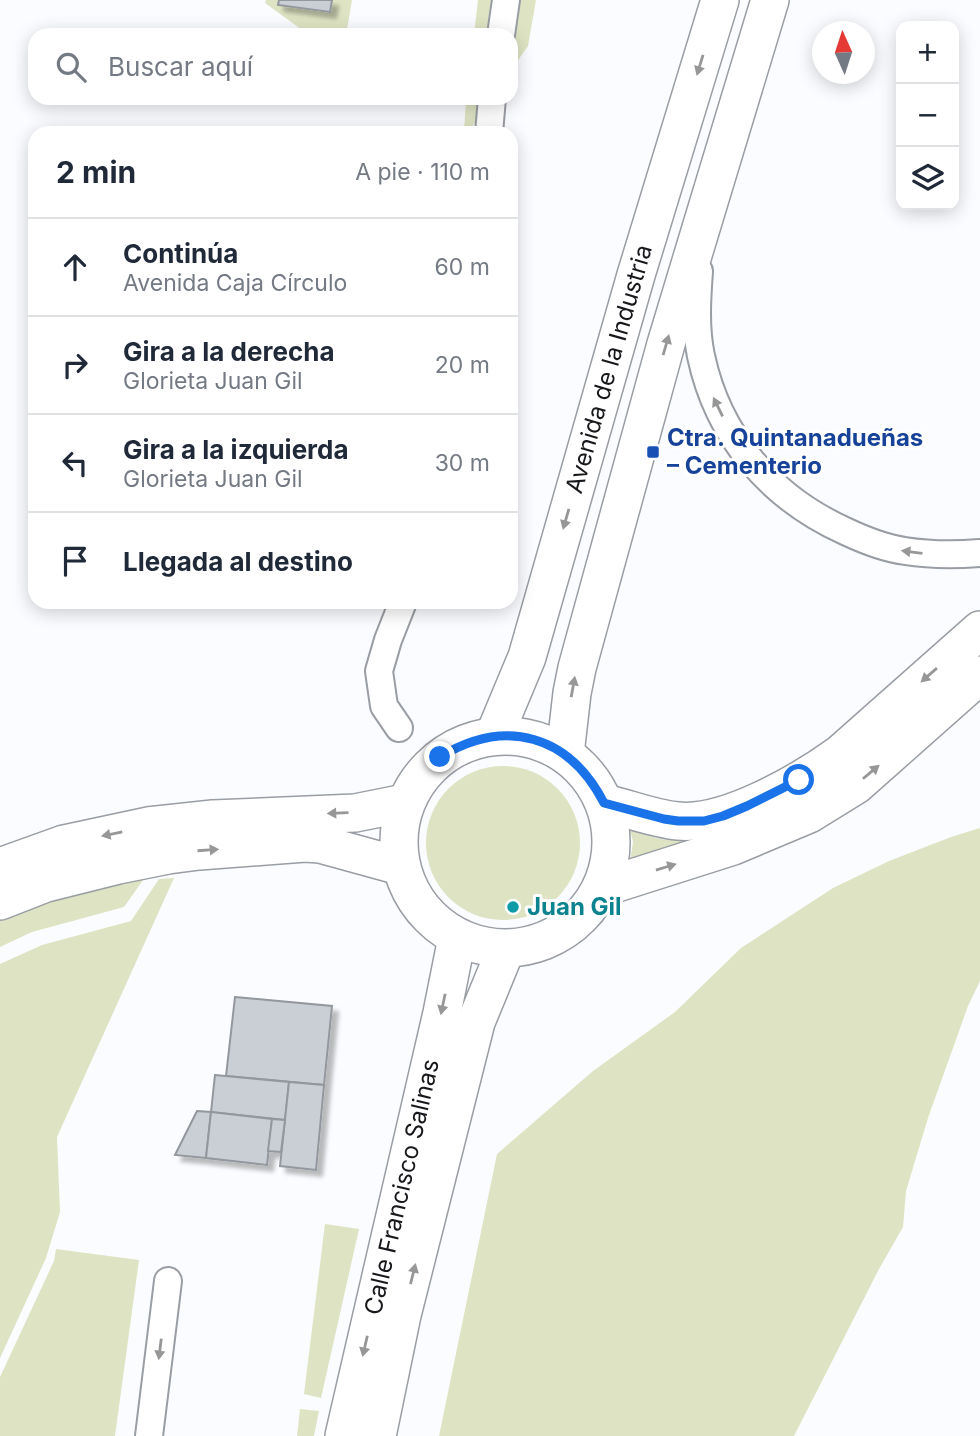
<!DOCTYPE html>
<html lang="es">
<head>
<meta charset="utf-8">
<style>
	body { margin:0; font-family:Inter,sans-serif; background:#f6f6f7; color:#1f2937 }
	.controls { position:absolute; right:21px; top:21px; display:grid; overflow:hidden; border-radius:14px; box-shadow:0 4px 18px #0003 }
	.controls button { width:63px; height:63px; display:grid; place-items:center; padding:0; border:0; border-bottom:2px solid #e0e1e3; background:#fff; color:#1f2937; font:35px sans-serif }
	.compass { position:absolute; left:812px; top:21px; width:63px; height:63px; border-radius:50%; background:#fff; box-shadow:0 4px 18px #0003; rotate:357deg }
	.stop { position:absolute; width:21px; height:21px; margin:-16px; border:5px solid #1a73e8; border-radius:50%; background:#fff }
	.stop.end { background:#1a73e8; border-color:#fff; box-shadow:0 2px 7px #0008 }
	.list { margin:0; padding:0; list-style:none }
	h2 { display:flex; justify-content:space-between; align-items:center; height:91px; margin:0; padding:0 28px; font-size:30px }
	h2 small { font-size:23px; font-weight:400; color:#747a83 }
	.list li { display:grid; grid-template-columns:46px 1fr auto; gap:21px; align-items:center; box-sizing:border-box; height:98px; padding:0 28px; border-top:2px solid #e0e1e3 }
	.list b { display:block; font-size:26px; white-space:nowrap }
	.list p { margin:0; font-size:23px; white-space:nowrap; color:#747a83 }
	.list em { font-size:23px; font-style:normal; color:#747a83 }
	.icon { flex:none; width:38px; height:38px; fill:none; stroke:currentColor; stroke-width:2; stroke-linecap:round; stroke-linejoin:round }
	.map { position:relative; flex:none; width:980px; height:1436px; overflow:hidden }
	.search { position:absolute; background:#fff; box-shadow:0 4px 18px #0003; left:28px; top:28px; width:490px; height:77px; display:flex; align-items:center; gap:18px; box-sizing:border-box; padding:0 24px; border-radius:21px; color:#747a83; font-size:26px }
	.panel { position:absolute; background:#fff; box-shadow:0 4px 18px #0003; left:28px; top:126px; width:490px; height:483px; border-radius:21px }
	.map>svg:first-child { display:block }
	.green { fill:#dee4c3 }
	.building { fill:#caced5; stroke:#93979e; stroke-width:2; filter:url(#shadow) }
	.lines { fill:none; stroke-linecap:round; stroke-linejoin:round }
	.minor-casing { stroke:#999da4; stroke-width:30 }
	.secondary-casing { stroke:#999da4; stroke-width:40 }
	.minor { stroke:#fff; stroke-width:26 }
	.secondary { stroke:#fff; stroke-width:37 }
	.oneway { fill:#979798 }
	.route { stroke:#1a73e8; stroke-width:9 }
	.transit-dot { fill:#1a4fb4; stroke:#fff; stroke-width:2.5 }
	.culture-dot { fill:#0f9aa8; stroke:#fff; stroke-width:2.5 }
	.labels { text-anchor:middle; stroke-width:6; stroke-linejoin:round; paint-order:stroke }
	.street-label { font-size:24px; fill:#17181b; stroke:#fff }
	.transit-label { font-size:24px; font-weight:bold; fill:#164399; stroke:#fff; text-anchor:start }
	.culture-label { font-size:24px; font-weight:bold; fill:#0d838f; stroke:#fff; text-anchor:start }
</style>
</head>
<body>
<div class="map">
<svg width="980" height="1436" viewBox="0 0 980 1436">
	<defs>
		<filter id="shadow"><feDropShadow dx="6" dy="6" stdDeviation="2" flood-color="#0004"/></filter>
	</defs>
	<rect width="100%" height="100%" fill="#fafcff"/>
	<g class="green">
		<polygon points="266,0 352,0 346,35 309,35 265,3"/>
		<polygon points="478,0 536,0 528,46 511,70 511,35 474,35"/>
		<polygon points="466,98 492,98 468,133 464,133"/>
		<circle cx="503" cy="843" r="77"/>
		<polygon points="980,828 980,981 968,1006 928,1118 906,1191 903,1227 879,1269 794,1436 439,1436 497,1154 593,1071 675,1012 741,948 833,888 889,861 951,837"/>
		<path d="M630,829C644,834 659,841 674,840C689,838 704,833 719,829L720,835L647,853L630,862L633,842Z"/>
		<polygon points="148,873 124,907 32,932 0,947 0,915"/>
		<polygon points="174,878 57,1137 60,1212 46,1258 0,1358 0,964 42,945 131,921 159,879"/>
		<polygon points="325,1224 359,1229 321,1398 304,1394"/>
		<polygon points="56,1249 139,1260 115,1436 0,1436 0,1377 54,1261"/>
		<polygon points="300,1409 319,1411 314,1436 297,1436"/>
	</g>
	<g class="building">
		<polygon points="279,0 332,0 330,12 278,5"/>
		<polygon points="235,997 332,1006 324,1085 226,1076"/>
		<polygon points="215,1075 289,1082 285,1120 211,1112"/>
		<polygon points="289,1082 324,1085 316,1170 280,1166"/>
		<polygon points="197,1111 211,1112 206,1158 175,1155"/>
		<polygon points="211,1112 272,1119 267,1165 206,1158"/>
		<polygon points="272,1119 285,1120 281,1152 268,1151"/>
	</g>
	<g class="lines">
		<g class="minor-casing">
			<g id="minor">
				<polyline points="501,35 506,0"/>
				<polyline points="489,133 492,98"/>
				<path d="M699,271C697,299 695,328 701,356C718,436 770,497 845,531C864,540 884,548 905,551C930,555 955,555 980,553"/>
				<polyline points="399,728 384,706 379,671 388,640 403,602"/>
				<polyline points="149,1436 168,1281"/>
			</g>
		</g>
		<g class="secondary-casing">
			<g id="secondary">
				<circle cx="505" cy="842" r="106"/>
				<polyline points="494,736 527,657 636,275 720,0"/>
				<polyline points="565,754 572,693 577,668 666,344 770,0"/>
				<path d="M604,803C627,808 654,819 678,821C726,826 801,782 840,754L980,630"/>
				<polyline points="0,867 64,844 148,826 213,819 355,813 405,803"/>
				<polyline points="601,888 733,846 809,814 856,785 980,675"/>
				<polyline points="0,901 46,883 118,865 168,855 199,851 305,843 320,844 400,866"/>
				<polyline points="344,1436 442,1013 457,938"/>
				<polyline points="377,1436 402,1315 476,1022 506,949"/>
			</g>
		</g>
		<use href="#minor" class="minor"/>
		<use href="#secondary" class="secondary"/>
	</g>
	<defs><path id="oneway-solid" d="M-6-.8H1V-3.2L6.5 0L1 3.2V.8H-6Z" transform="scale(1.75)"/></defs>
	<g class="oneway">
		<use href="#oneway-solid" transform="translate(700 65) rotate(107)"/>
		<use href="#oneway-solid" transform="translate(666 345) rotate(-74)"/>
		<use href="#oneway-solid" transform="translate(718 407) rotate(-116)"/>
		<use href="#oneway-solid" transform="translate(566 519) rotate(106)"/>
		<use href="#oneway-solid" transform="translate(912 552) rotate(-173)"/>
		<use href="#oneway-solid" transform="translate(929 675) rotate(139)"/>
		<use href="#oneway-solid" transform="translate(573 687) rotate(-80)"/>
		<use href="#oneway-solid" transform="translate(871 772) rotate(-40)"/>
		<use href="#oneway-solid" transform="translate(338 813) rotate(178)"/>
		<use href="#oneway-solid" transform="translate(112 834) rotate(168)"/>
		<use href="#oneway-solid" transform="translate(208 850) rotate(-4)"/>
		<use href="#oneway-solid" transform="translate(666 867) rotate(-17)"/>
		<use href="#oneway-solid" transform="translate(443 1004) rotate(102)"/>
		<use href="#oneway-solid" transform="translate(413 1274) rotate(-76)"/>
		<use href="#oneway-solid" transform="translate(365 1346) rotate(103)"/>
		<use href="#oneway-solid" transform="translate(160 1349) rotate(97)"/>
	</g>
	<g class="lines">
		<path class="route" d="M440,757C506,717 569,735 604,803L664,819L678,821H704L723,816L747,806L799,780"/>
	</g>
	<rect class="transit-dot" x="646" y="445" width="14" height="14" rx="3.5"/>
	<circle class="culture-dot" cx="513" cy="907" r="7"/>
	<g class="labels">
		<g class="street-label">
			<text transform="translate(609 369) rotate(-74)" y="8">Avenida de la Industria</text>
			<text transform="translate(402 1187) rotate(-77)" y="8">Calle Francisco Salinas</text>
		</g>
		<g class="transit-label">
			<text x="667" y="446">Ctra. Quintanadueñas<tspan x="667" dy="28">– Cementerio</tspan></text>
		</g>
		<g class="culture-label">
			<text x="527" y="915">Juan Gil</text>
		</g>
	</g>
</svg>
<div class="controls">
<button>+</button>
<button>−</button>
<button><svg class="icon" aria-label="layers" viewBox="0 0 24 24"><path d="M12 4l9 5-9 5-9-5zM3 14l9 5 9-5"/></svg></button>
</div>
<svg class="compass" viewBox="-18 -18 36 36"><path d="M0-13l5 13h-10z" fill="#e53935"/><path d="M0 13l5-13h-10z" fill="#747a83"/></svg>
<div class="stop" style="left:799px;top:780px"></div>
<div class="stop end" style="left:440px;top:757px"></div>
<div class="search"><svg class="icon" aria-label="search" viewBox="0 0 24 24"><circle cx="10" cy="10" r="6"/><path d="M15 15l6 6"/></svg>Buscar aquí</div>
<section class="panel">
<h2>2 min<small>A pie · 110 m</small></h2>
<ul class="list">
<li><svg class="icon" aria-label="ahead" viewBox="0 0 24 24"><path d="M12 20V5M6 11l6-6 6 6"/></svg><div><b>Continúa</b><p>Avenida Caja Círculo</p></div><em>60 m</em></li>
<li><svg class="icon" aria-label="right" viewBox="0 0 24 24"><path d="M7 20v-9h11M14 6l5 5-5 5"/></svg><div><b>Gira a la derecha</b><p>Glorieta Juan Gil</p></div><em>20 m</em></li>
<li><svg class="icon" aria-label="left" viewBox="0 0 24 24"><path d="M17 20v-9H6M10 6l-5 5 5 5"/></svg><div><b>Gira a la izquierda</b><p>Glorieta Juan Gil</p></div><em>30 m</em></li>
<li><svg class="icon" aria-label="arrive" viewBox="0 0 24 24"><path d="M6 21V4h12l-3 4 3 4H6"/></svg><div><b>Llegada al destino</b></div></li>
</ul>
</section>
</div>
</body>
</html>
